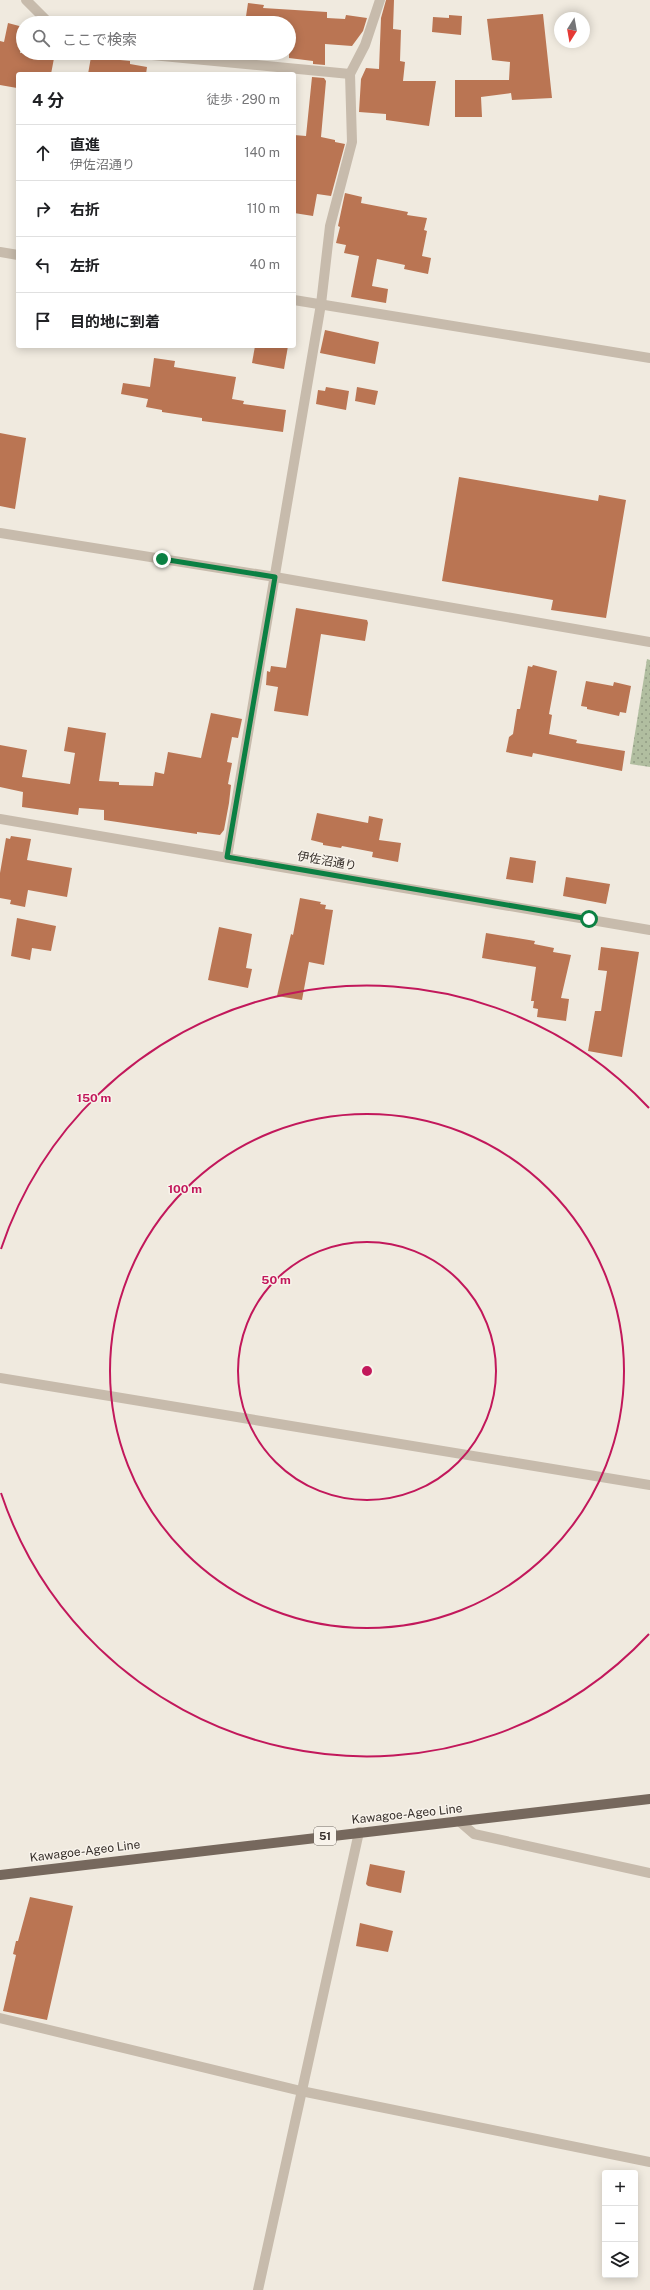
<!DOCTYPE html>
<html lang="ja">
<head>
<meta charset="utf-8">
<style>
	body { margin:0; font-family:"Public Sans","Noto Sans JP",sans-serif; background:#f6f6f6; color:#202124 }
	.controls { position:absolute; right:12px; bottom:12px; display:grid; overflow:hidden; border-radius:4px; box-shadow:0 2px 10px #0003 }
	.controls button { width:36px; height:36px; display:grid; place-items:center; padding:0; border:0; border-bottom:1px solid #e0e0e0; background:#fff; color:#202124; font:20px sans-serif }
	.compass { position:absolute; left:554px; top:12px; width:36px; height:36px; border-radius:50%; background:#fff; box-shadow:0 2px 10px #0003; rotate:191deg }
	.stop { position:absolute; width:12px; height:12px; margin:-9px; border:3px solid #0b8043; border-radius:50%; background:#fff }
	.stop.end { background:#0b8043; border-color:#fff; box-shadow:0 1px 4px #0008 }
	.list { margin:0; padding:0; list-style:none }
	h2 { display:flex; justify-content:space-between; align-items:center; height:52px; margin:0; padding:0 16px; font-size:17px }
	h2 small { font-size:13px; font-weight:400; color:#757577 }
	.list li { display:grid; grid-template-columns:26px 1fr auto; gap:12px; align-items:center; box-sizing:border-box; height:56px; padding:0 16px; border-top:1px solid #e0e0e0 }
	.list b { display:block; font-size:15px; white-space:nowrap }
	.list p { margin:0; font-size:13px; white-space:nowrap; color:#757577 }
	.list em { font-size:13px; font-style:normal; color:#757577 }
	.icon { flex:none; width:22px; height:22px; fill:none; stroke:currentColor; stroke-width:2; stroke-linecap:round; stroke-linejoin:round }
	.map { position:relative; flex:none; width:650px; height:2290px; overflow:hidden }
	.search { position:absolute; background:#fff; box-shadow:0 2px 10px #0003; left:16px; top:16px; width:280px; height:44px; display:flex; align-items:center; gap:10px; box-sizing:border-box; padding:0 14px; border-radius:22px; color:#757577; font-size:15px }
	.panel { position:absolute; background:#fff; box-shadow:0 2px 10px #0003; left:16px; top:72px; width:280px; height:276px; border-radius:4px }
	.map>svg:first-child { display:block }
	.green { fill:url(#green-dots) }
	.building { fill:#ba7553 }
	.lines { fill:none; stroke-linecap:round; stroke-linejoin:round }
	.minor { stroke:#c7bbac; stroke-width:10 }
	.tertiary { stroke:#c7bbac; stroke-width:10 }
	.primary { stroke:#76685d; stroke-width:10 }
	.route { stroke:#0b8043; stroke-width:5 }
	.ring { fill:none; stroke:#c2185b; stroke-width:2 }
	.labels { text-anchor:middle; stroke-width:3; stroke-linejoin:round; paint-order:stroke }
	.shield { fill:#f8f3eb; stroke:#706a64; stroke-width:1 }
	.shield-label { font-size:11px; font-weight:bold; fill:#362f2a }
	.street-label { font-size:12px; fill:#362f2a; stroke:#f8f3eb }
	.centre { fill:#c2185b; stroke:#f8f3eb; stroke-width:2 }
	.ring-label { font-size:12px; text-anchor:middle; font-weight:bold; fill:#c2185b; stroke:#f8f3eb; stroke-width:3; stroke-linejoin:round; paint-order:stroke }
</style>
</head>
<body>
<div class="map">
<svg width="650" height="2290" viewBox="0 0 650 2290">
	<defs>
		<pattern id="green-dots" width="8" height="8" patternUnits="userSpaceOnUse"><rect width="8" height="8" fill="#b1bea0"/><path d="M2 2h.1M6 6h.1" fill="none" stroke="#919b83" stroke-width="1.8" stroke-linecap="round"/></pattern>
	</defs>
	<rect width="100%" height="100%" fill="#f0eadf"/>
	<polygon class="green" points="647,659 650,660 650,767 630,764"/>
	<g class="building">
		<polygon points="386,0 394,0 393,29 401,30 400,61 405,62 403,81 436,81 429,126 386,120 386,114 359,112 361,79 366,68 379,69 381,18"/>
		<polygon points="248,3 264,5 263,8 327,12 327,18 345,19 346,15 367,18 363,31 352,46 325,44 325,65 313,64 313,61 289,58 289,23 245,23"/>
		<polygon points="543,14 552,98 512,100 511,93 481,97 482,117 455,117 455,80 509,80 510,62 492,60 487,19"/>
		<polygon points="449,15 462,16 461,35 432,32 433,17 449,18"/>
		<polygon points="8,23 23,27 20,53 55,53 51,74 18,74 17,88 0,85 0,41 4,42"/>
		<polygon points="91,57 130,61 130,64 147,67 146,74 88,74"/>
		<polygon points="312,77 324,78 326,81 321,137 335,140 335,142 345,144 331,196 317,194 313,216 294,213 294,135 306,136"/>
		<polygon points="345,193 362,197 361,203 408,212 407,215 427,218 424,230 427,231 422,256 431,258 428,274 404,269 405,265 377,259 372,286 388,289 386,303 351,297 359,256 344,253 346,245 336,243 340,227 338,226"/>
		<polygon points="325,330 379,342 375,364 320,353"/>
		<polygon points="255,346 288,346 284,369 252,363"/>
		<polygon points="154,358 175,361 174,367 236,377 232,399 244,401 243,404 286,410 283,432 202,421 202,418 162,412 162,410 146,407 148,399 121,394 123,383 150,387"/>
		<polygon points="326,387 349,391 346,410 316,404 318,390 325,391"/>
		<polygon points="357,387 378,391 375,405 355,401"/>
		<polygon points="0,433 26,438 15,509 0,506"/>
		<polygon points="459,477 598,501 599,495 626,500 606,618 551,610 553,600 442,581"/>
		<polygon points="296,608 367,620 368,623 365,641 321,634 308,716 274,711 278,687 266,685 267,671 270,672 271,666 286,668"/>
		<polygon points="533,665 557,671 549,714 552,715 549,734 577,740 576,743 625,751 622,771 533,753 532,757 506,752 509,737 513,734 517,709 520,709 528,666 532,667"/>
		<polygon points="586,681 613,686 614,682 631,686 626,713 620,712 619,716 587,709 587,707 581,706"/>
		<polygon points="211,713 242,719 238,738 232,737 227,762 232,763 228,784 231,785 229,803 224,830 220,835 197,832 197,834 104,820 104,810 79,808 78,815 22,807 23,792 0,787 0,745 27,750 22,777 70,784 75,753 64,751 68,727 106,733 99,781 119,782 119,785 153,786 155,772 164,774 168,752 201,758"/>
		<polygon points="317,813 368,823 369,816 383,819 379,840 401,843 398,862 372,857 373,852 342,846 341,848 323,845 323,843 311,840"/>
		<polygon points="11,836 31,839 27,860 72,868 67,897 28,890 25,907 10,904 11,900 0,898 0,873 6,838 10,839"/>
		<polygon points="510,857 536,861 533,883 506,879"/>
		<polygon points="566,877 610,884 606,904 563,896"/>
		<polygon points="300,898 321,902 320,904 326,905 325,909 333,910 324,965 309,962 302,1000 277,996 291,934 293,935"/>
		<polygon points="17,918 56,926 51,951 32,948 30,960 11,956"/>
		<polygon points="219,927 252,934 246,968 252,969 248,988 208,980"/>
		<polygon points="486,933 535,941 534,944 554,948 553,952 571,955 561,998 569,999 566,1021 537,1017 538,1009 533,1008 534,1001 531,1001 536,967 482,958"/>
		<polygon points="601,947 639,952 622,1057 588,1051 595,1011 601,1011 607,971 598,970"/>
		<polygon points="370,1864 405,1871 401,1893 368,1886 366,1884"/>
		<polygon points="30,1897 73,1906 47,2020 3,2011 16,1955 13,1954 16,1941 18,1941"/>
		<polygon points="360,1923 393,1931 388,1952 356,1946"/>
	</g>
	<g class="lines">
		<g class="minor">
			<polyline points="26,0 49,23"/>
			<polyline points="131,53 350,74"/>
			<polyline points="0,252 18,255"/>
			<polyline points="294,300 650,358"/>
			<polyline points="0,533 275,577 650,642"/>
			<polyline points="227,857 321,304 330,226 352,142 350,74 365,45 380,0"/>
			<polyline points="0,1378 650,1485"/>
			<polyline points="459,1821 474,1834 650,1873"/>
			<polyline points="0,2018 301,2091 650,2162"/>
			<polyline points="258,2290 359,1832"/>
		</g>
		<polyline class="tertiary" points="0,819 650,930"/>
		<polyline class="primary" points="0,1875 650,1799"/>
	</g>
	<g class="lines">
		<polyline class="route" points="162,559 275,577 227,857 589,919"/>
	</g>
	<g class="ring">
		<circle cx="367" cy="1371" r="129"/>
		<circle cx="367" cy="1371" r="257"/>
		<path d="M649 1634A386 386 0 0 1 1 1493M1 1249A386 386 0 0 1 649 1108"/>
	</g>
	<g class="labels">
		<rect class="shield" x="314" y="1827" width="22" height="18" rx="3"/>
		<g class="shield-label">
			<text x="325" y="1840">51</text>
		</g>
		<g class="street-label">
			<text transform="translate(327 861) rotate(10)" y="4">伊佐沼通り</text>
			<text transform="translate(407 1814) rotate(-6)" y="4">Kawagoe-Ageo Line</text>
			<text transform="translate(85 1851) rotate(-7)" y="4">Kawagoe-Ageo Line</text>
		</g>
	</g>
	<circle cx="367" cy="1371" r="6" class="centre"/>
	<g class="ring-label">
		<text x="94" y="1102">150 m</text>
		<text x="185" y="1193">100 m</text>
		<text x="276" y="1284">50 m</text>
	</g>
</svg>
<div class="controls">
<button>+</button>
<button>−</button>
<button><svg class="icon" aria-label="layers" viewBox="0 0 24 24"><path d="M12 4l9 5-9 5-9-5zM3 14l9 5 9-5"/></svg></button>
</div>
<svg class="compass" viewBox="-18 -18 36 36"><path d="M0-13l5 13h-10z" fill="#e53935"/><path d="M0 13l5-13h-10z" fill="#757577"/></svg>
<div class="stop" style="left:589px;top:919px"></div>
<div class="stop end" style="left:162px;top:559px"></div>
<div class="search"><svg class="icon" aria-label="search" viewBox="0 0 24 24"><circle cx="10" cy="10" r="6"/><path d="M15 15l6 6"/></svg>ここで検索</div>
<section class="panel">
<h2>4 分<small>徒歩 · 290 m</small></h2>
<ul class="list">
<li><svg class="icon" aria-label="ahead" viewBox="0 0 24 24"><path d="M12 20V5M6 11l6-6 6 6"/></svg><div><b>直進</b><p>伊佐沼通り</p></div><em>140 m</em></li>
<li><svg class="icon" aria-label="right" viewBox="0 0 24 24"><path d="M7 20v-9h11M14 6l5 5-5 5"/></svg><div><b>右折</b></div><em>110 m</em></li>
<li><svg class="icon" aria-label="left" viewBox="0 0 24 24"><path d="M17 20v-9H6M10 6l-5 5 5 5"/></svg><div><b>左折</b></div><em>40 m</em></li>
<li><svg class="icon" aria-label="arrive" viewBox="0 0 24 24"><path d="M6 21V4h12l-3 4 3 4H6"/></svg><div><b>目的地に到着</b></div></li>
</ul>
</section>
</div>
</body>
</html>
